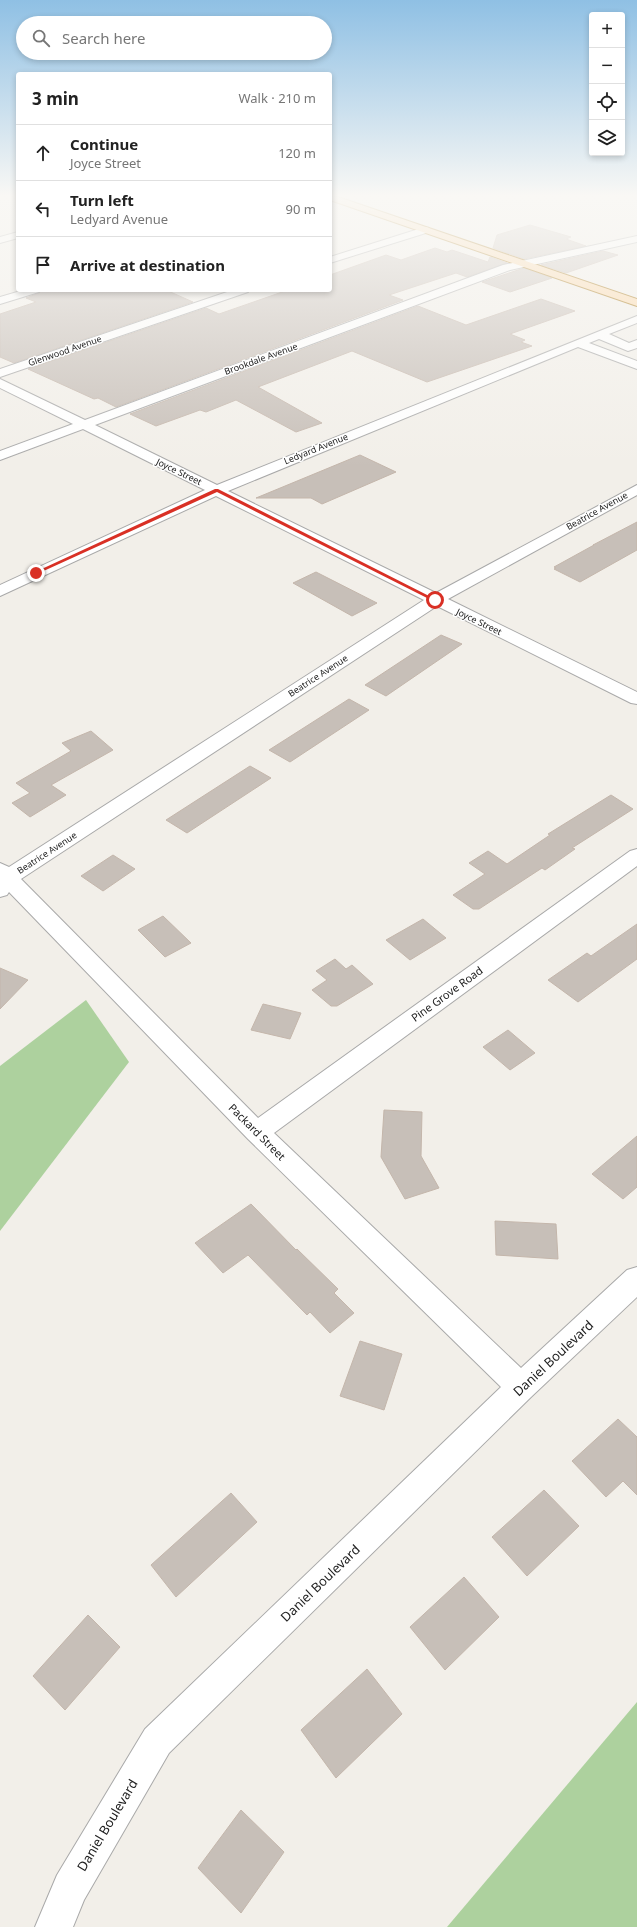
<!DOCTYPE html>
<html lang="en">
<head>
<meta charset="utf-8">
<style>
	body { margin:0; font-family:"Noto Sans",sans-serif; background:#f2f2f2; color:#222 }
	.controls { position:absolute; right:12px; top:12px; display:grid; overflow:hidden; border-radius:4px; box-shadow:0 2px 6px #0003 }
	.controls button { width:36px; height:36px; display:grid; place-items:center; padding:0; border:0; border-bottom:1px solid #e0e0e0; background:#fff; color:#222; font:20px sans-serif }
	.stop { position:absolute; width:12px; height:12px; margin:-9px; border:3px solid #d93025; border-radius:50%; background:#fff }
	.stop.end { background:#d93025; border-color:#fff; box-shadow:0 1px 4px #0008 }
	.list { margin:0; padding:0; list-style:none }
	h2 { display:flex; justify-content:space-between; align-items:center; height:52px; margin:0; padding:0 16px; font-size:17px }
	h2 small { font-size:13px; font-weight:400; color:#767676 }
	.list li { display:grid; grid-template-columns:26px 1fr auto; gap:12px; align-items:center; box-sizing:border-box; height:56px; padding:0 16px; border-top:1px solid #e0e0e0 }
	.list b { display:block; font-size:15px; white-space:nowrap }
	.list p { margin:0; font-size:13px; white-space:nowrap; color:#767676 }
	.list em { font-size:13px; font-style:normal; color:#767676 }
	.icon { flex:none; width:22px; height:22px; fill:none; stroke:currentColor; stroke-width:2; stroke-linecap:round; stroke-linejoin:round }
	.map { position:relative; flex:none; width:637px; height:1927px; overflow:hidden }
	.search { position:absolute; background:#fff; box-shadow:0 2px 6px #0003; left:16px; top:16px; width:316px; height:44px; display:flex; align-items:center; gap:10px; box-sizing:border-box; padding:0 14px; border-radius:22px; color:#767676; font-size:15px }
	.panel { position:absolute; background:#fff; box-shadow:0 2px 6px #0003; left:16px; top:72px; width:316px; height:220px; border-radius:4px }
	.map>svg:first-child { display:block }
	.forest { fill:#add19e }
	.building { fill:#c7bfb8; stroke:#c4b6ab }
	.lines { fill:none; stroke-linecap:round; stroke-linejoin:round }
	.minor-casing { stroke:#a9a9a9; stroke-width:2 }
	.major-casing { stroke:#a06b00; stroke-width:2 }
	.minor { fill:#fff; fill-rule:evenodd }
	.major { fill:#fcd6a4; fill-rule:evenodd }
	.route { fill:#d93025 }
	.labels { text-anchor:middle; stroke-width:3; stroke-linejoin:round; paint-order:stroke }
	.far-street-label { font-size:9px; fill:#222; stroke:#fff }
	.street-label { font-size:11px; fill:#222; stroke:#fff }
	.near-street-label { font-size:13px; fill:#222; stroke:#fff }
</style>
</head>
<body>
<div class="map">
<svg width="637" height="1927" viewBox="0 0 637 1927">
	<rect width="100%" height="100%" fill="#f2efe9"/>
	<g class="forest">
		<polygon points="86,1000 129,1062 0,1231 0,1066"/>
		<polygon points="637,1702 637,1927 447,1927"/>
	</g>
	<g class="building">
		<polygon points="530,225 571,237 566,239 586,246 524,259 493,248 497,235"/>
		<polygon points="435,248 447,252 452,250 488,262 490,257 507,263 467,277 456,273 389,295 403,300 116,407 98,398 94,399 28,369 206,308 219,314 288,290 330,290 330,275 386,255 401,260"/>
		<polygon points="603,251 618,255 566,273 541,265"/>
		<polygon points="524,268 552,278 510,292 482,282"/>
		<polygon points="41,290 166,290 193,302 14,363 0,357 0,314 36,302 26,298 39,293"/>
		<polygon points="541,299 575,311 510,334 525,340 521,342 532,346 427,382 352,351 258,387 322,423 296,432 236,400 206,412 200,410 156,426 130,414 418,306 466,325"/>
		<polygon points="360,455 396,472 322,504 311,498 256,498"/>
		<polygon points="637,522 637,550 580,582 554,569 556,568 554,567 594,545 593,545"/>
		<polygon points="316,572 377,603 352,616 293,583"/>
		<polygon points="441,635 462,644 386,696 365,685"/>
		<polygon points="349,699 369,710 290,762 269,750"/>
		<polygon points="91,731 113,750 51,785 66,795 30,817 12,803 30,793 16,783 71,751 62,743"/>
		<polygon points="250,766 271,778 187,833 166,820"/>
		<polygon points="611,795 633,809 572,848 575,849 545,870 542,868 479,909 473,909 453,895 485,874 469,863 488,851 507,864 550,835 548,834"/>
		<polygon points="113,855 135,869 103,891 81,876"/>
		<polygon points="163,916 191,943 165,957 138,930"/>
		<polygon points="423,919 446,938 410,960 386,940"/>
		<polygon points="637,924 637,959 578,1002 548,980 587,953 591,956"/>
		<polygon points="335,959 346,969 352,965 373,984 337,1006 331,1006 312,990 327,980 316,971"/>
		<polygon points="0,968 28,980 0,1009"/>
		<polygon points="263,1004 301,1013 290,1039 251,1030"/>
		<polygon points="508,1030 535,1053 510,1070 483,1047"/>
		<polygon points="384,1110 422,1112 421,1156 439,1188 405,1199 381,1157"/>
		<polygon points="637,1136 637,1187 623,1199 592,1174"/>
		<polygon points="251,1204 296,1250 297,1249 338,1289 334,1293 354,1313 330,1333 310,1312 307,1315 248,1255 223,1273 195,1243"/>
		<polygon points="495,1221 556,1224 558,1259 496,1255"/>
		<polygon points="360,1341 402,1354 384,1410 340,1396"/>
		<polygon points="618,1419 637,1437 637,1495 623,1481 606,1497 572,1461"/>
		<polygon points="544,1490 579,1526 527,1576 492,1537"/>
		<polygon points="231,1493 257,1522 176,1597 151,1565"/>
		<polygon points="464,1577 499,1617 445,1670 410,1627"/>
		<polygon points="88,1615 120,1647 65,1710 33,1676"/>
		<polygon points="367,1669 402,1714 336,1778 301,1730"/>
		<polygon points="241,1810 284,1852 241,1913 198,1868"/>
	</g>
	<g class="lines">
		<g class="minor-casing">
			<g id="minor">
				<polygon points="425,227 429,228 430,230 429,232 330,263 330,257"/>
				<polygon points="18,232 18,238 0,243 0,237"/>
				<polygon points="637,236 637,242 510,270 95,425 217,485 637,316 637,323 609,334 629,343 637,340 637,348 628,351 599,339 589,343 637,361 637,369 578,347 228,491 436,593 637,485 637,495 448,599 637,692 637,704 631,703 437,606 21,879 258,1118 630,851 637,849 637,866 274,1133 521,1368 627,1270 637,1267 637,1297 531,1397 169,1753 84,1900 73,1927 35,1927 57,1875 145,1729 501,1387 248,1139 9,892 7,895 0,897 0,863 9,867 424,600 216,496 0,596 0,585 205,490 83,429 0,460 0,451 73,424 0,388 0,379 85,420 503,265"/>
				<polygon points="24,290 40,290 39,292 0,304 0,297"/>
				<polygon points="233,290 249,290 248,292 0,377 0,369"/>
			</g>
		</g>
		<g class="major-casing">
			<polygon id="major" points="330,197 338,197 637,299 637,306 330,200"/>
		</g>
		<use href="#minor" class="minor"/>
		<use href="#major" class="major"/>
	</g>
	<linearGradient id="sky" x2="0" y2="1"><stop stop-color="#8fc0e4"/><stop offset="0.42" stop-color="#f9f8f5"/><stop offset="1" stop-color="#f9f8f5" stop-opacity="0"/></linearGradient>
	<rect width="637" height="466" fill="url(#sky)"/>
	<polygon class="route" points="215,489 218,489 437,600 433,601 217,492 37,574 33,573"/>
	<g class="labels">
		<g class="far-street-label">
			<text transform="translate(65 351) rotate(-19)" y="3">Glenwood Avenue</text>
			<text transform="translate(261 359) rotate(-20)" y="3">Brookdale Avenue</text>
			<text transform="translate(316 449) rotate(-22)" y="3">Ledyard Avenue</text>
			<text transform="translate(179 472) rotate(26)" y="3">Joyce Street</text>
			<text transform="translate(597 511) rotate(-29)" y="3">Beatrice Avenue</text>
			<text transform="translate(479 622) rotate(26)" y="3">Joyce Street</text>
			<text transform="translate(318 676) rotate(-33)" y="3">Beatrice Avenue</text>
			<text transform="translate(47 853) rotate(-33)" y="3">Beatrice Avenue</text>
		</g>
		<g class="street-label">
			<text transform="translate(447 994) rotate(-36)" y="4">Pine Grove Road</text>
			<text transform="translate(257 1132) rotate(45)" y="4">Packard Street</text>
		</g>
		<g class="near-street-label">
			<text transform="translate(553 1358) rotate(-43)" y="5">Daniel Boulevard</text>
			<text transform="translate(320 1583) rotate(-44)" y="5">Daniel Boulevard</text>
			<text transform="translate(107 1825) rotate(-59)" y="5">Daniel Boulevard</text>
		</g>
	</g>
</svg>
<div class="controls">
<button>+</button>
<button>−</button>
<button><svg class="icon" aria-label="locate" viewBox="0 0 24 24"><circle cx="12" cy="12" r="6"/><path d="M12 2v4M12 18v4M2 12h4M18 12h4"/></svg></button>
<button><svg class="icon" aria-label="layers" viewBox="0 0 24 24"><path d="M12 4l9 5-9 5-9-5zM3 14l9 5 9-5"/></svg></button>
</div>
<div class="stop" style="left:435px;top:600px"></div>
<div class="stop end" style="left:36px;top:573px"></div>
<div class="search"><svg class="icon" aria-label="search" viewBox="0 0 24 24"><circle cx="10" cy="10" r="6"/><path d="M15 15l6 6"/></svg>Search here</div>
<section class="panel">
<h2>3 min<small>Walk · 210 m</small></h2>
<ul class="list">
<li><svg class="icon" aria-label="ahead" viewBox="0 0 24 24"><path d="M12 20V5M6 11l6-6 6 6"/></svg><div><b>Continue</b><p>Joyce Street</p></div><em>120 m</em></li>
<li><svg class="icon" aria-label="left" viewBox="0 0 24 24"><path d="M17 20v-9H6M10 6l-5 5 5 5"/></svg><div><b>Turn left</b><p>Ledyard Avenue</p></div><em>90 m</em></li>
<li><svg class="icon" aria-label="arrive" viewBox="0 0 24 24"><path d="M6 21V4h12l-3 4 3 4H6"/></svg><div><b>Arrive at destination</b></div></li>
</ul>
</section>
</div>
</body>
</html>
